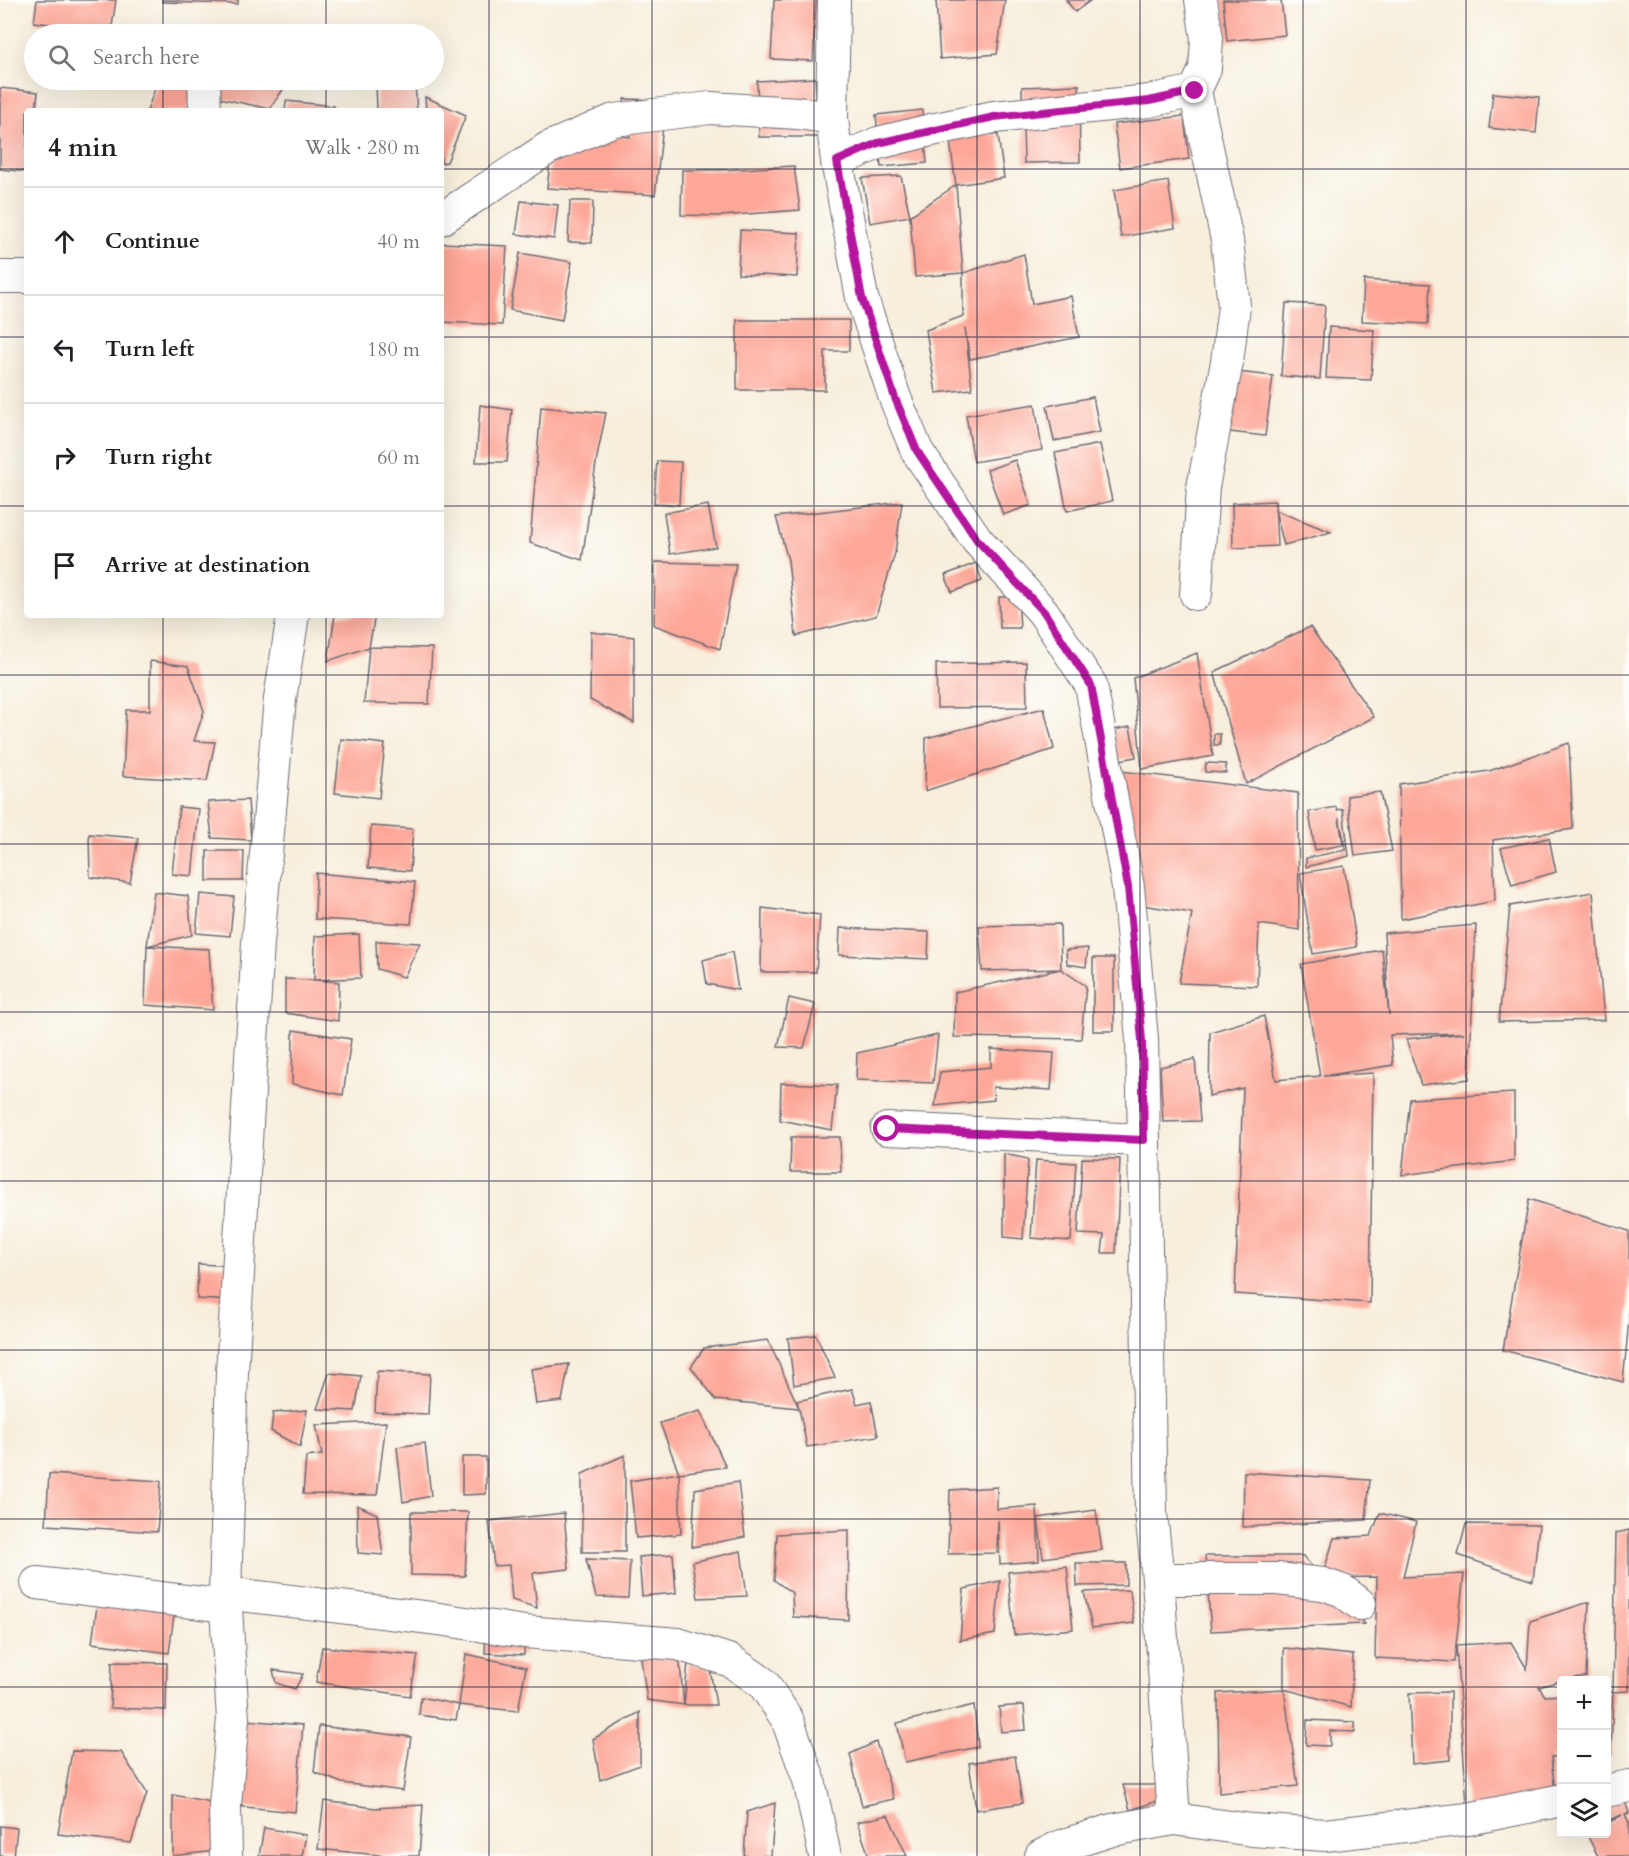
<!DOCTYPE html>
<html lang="en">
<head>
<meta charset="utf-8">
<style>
	body { margin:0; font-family:Cardo,serif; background:#f2f2f2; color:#202124 }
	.controls { position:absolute; right:18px; bottom:18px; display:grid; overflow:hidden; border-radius:6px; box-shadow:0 6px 24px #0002 }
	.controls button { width:54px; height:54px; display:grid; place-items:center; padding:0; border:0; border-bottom:2px solid #e0e0e0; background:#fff; color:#202124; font:30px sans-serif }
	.stop { position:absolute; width:18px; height:18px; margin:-14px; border:4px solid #b5179e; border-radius:50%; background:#fff }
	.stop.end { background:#b5179e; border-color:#fff; box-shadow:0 2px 6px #0008 }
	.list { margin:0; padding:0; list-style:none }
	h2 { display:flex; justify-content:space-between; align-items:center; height:78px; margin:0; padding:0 24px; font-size:26px }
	h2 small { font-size:20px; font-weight:400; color:#757577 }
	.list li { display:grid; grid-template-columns:39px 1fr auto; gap:18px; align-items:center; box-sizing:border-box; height:108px; padding:0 24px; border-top:2px solid #e0e0e0 }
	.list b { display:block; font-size:22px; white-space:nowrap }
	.list em { font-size:20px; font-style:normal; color:#757577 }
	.icon { flex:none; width:33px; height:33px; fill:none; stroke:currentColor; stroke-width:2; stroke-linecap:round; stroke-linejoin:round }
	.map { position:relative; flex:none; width:1629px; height:1856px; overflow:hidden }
	.search { position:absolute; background:#fff; box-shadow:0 6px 24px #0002; left:24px; top:24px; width:420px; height:66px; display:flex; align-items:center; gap:15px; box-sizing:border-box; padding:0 21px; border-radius:33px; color:#757577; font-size:22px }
	.panel { position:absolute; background:#fff; box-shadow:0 6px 24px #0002; left:24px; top:108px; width:420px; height:510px; border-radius:6px }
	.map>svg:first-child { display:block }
	.building { fill:#fda798 }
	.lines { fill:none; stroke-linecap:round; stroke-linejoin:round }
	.street-casing { stroke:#6d6973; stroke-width:34 }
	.street { stroke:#fff; stroke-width:32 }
	.route { stroke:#b5179e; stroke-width:8 }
	.grid { fill:none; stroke:#22223b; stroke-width:1.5; stroke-opacity:0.55 }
</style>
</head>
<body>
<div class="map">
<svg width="1629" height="1856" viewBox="0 0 1629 1856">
	<rect width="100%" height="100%" fill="#fdfcf7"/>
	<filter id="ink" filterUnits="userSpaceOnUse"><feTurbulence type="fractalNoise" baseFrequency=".0167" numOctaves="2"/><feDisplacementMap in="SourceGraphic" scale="12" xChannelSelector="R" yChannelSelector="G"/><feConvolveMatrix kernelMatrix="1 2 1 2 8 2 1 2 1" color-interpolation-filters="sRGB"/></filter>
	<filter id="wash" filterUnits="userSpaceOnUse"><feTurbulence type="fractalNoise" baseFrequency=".008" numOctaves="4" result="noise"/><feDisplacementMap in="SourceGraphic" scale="24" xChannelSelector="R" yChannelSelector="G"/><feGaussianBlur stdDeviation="1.35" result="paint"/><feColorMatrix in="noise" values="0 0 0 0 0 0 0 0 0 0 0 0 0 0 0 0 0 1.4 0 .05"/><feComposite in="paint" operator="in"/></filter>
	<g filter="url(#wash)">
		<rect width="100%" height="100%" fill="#f7eedc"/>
		<g id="blocks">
			<g class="building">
				<polygon points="37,0 116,0 111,33 34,22"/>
				<polygon points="162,0 238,0 238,4 162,2"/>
				<polygon points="774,0 816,0 813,61 771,59"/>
				<polygon points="936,0 1005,0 997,54 940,59"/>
				<polygon points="1066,0 1091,0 1075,12"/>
				<polygon points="1223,0 1281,0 1285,35 1227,41"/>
				<polygon points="815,78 818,137 759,137 757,81"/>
				<polygon points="158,80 198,80 187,111 147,111"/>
				<polygon points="218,80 314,80 314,85 286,85 270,109 219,98"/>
				<polygon points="376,84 415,84 417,111 377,111"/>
				<polygon points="1079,85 1080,162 1024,163 1022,87"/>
				<polygon points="0,88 38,92 36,111 27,111 27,172 0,169"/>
				<polygon points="1493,93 1539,97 1536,133 1489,128"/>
				<polygon points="425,97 466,115 447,162 441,163 441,111 426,111"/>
				<polygon points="624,99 666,100 655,195 547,188 554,128 630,137"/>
				<polygon points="286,101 334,106 334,111 285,111"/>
				<polygon points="922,110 927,163 881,167 876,115"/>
				<polygon points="1184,116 1189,159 1120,168 1114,124"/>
				<polygon points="948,127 998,135 1004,178 956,185"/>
				<polygon points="794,166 800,210 720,216 681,215 682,170 721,170"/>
				<polygon points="901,176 910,216 870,223 862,178"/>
				<polygon points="1168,181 1175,228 1121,237 1114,190"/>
				<polygon points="956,185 963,273 915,277 910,216"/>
				<polygon points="521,201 558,205 554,239 516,234"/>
				<polygon points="570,201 593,201 592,243 568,242"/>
				<polygon points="740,230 799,233 797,277 738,274"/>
				<polygon points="441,243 507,246 502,325 443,322 443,334 441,334"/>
				<polygon points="520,253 572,262 562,320 510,310"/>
				<polygon points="1024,254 1032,304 1071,296 1079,337 970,359 965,328 972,389 936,393 926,330 963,316 963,273"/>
				<polygon points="1364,280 1430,284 1428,324 1362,321"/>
				<polygon points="1286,303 1325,305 1320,379 1281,376"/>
				<polygon points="737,320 849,320 849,351 825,351 825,390 737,390"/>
				<polygon points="1329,327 1374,330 1371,380 1326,378"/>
				<polygon points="1237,372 1273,376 1265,436 1230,432"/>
				<polygon points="1093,397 1100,432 1054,441 1047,406"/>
				<polygon points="1035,404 1042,450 974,462 966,415"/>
				<polygon points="480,405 512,410 507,462 476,462"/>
				<polygon points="541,407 606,413 597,457 582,560 530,543"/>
				<polygon points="1100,444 1112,501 1067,511 1055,453"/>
				<polygon points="1015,460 1031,505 1003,515 987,470"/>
				<polygon points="657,461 681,462 679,505 654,503"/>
				<polygon points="1275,501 1277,546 1233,548 1232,503"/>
				<polygon points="902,502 895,553 876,616 796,636 788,560 776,517"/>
				<polygon points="708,505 716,547 670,554 664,513"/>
				<polygon points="1275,510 1331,532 1284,545"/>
				<polygon points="655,562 736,564 720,649 654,625"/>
				<polygon points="976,563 982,581 952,592 945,575"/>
				<polygon points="999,597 1018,597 1020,628 1000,628"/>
				<polygon points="335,615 375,615 369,647 432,648 429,704 364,703 369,647 328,661"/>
				<polygon points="1310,627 1374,717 1246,784 1214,672"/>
				<polygon points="591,632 634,637 634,723 590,700"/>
				<polygon points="1197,653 1213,756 1142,769 1133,678"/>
				<polygon points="150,661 188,666 204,711 194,741 215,742 207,781 123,776 126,710 150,710"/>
				<polygon points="1026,662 1027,707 937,708 936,664"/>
				<polygon points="1044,708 1054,749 925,791 926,738"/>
				<polygon points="1130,727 1136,757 1115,761 1109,731"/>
				<rect x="1214" y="734" width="6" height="11"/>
				<polygon points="341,739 385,744 379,798 335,793"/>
				<polygon points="1569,743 1573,829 1493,840 1495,901 1401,919 1399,784 1489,771"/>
				<polygon points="1206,763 1226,764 1226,773 1205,772"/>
				<polygon points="1121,771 1298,793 1299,930 1259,924 1257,986 1179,983 1192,913 1130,903"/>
				<polygon points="1380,792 1392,851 1355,856 1347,796"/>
				<polygon points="248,800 251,840 212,838 208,802"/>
				<polygon points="179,807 199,809 192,876 172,874"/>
				<polygon points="1336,807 1337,810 1343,809 1349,856 1306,867 1306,858 1346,850 1339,818 1343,845 1315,850 1309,812"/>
				<polygon points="371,826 413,829 410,871 368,868"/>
				<polygon points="89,834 138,838 130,883 90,877"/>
				<polygon points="1549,838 1556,872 1512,885 1501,848"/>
				<polygon points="207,851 244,851 243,881 207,881"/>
				<polygon points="1344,866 1357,947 1313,954 1300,873"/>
				<polygon points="316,873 415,882 411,924 315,919"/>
				<polygon points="154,892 188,896 192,935 147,946 209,949 213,1010 145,1005 147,946"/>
				<polygon points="1593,892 1604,1020 1499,1022 1510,906"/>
				<polygon points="200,894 234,897 230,936 196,933"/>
				<polygon points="762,908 820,915 816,972 761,972"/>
				<polygon points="1060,924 1061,969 1086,986 1081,1039 954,1037 955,992 1061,969 982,971 979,926"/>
				<polygon points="1476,925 1469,1079 1421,1085 1406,1039 1464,1033 1390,1035 1393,1065 1323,1076 1373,1073 1370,1303 1235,1294 1243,1088 1209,1096 1210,1032 1264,1016 1276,1080 1320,1076 1301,964 1382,950 1389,1015 1384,933"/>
				<polygon points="840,928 929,932 928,959 839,955"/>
				<polygon points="359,934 361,978 314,980 339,982 338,1021 285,1013 285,979 314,980 315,936"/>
				<polygon points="376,941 420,943 404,977 377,969"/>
				<polygon points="1088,948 1086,967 1067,964 1066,950"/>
				<polygon points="732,952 738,990 707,984 703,960"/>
				<rect x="1093" y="958" width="21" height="73"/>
				<polygon points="789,998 815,1004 804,1048 778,1047"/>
				<polygon points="293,1030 351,1039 343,1095 292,1084"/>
				<polygon points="938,1035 933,1083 856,1080 857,1053"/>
				<polygon points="991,1049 1054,1053 1051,1090 993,1087 994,1100 935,1106 940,1072 991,1067"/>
				<polygon points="1195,1059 1200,1121 1163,1122 1160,1067"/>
				<polygon points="781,1083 837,1085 832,1130 780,1120"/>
				<polygon points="1514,1093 1514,1161 1402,1175 1410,1099"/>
				<polygon points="791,1137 840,1137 841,1172 790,1172"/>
				<polygon points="1004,1154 1028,1159 1023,1239 1004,1237"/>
				<polygon points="1082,1158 1120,1159 1116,1253 1102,1253 1104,1235 1078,1234"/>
				<polygon points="1036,1160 1076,1163 1071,1241 1031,1238"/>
				<polygon points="1529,1199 1629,1231 1629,1320 1623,1382 1503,1350"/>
				<polygon points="198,1264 253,1267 250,1302 197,1299"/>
				<polygon points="816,1335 835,1378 794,1385 788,1338"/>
				<polygon points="768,1340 799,1408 797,1401 852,1389 857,1404 871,1401 878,1436 807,1447 799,1408 716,1400 691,1367 704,1348"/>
				<polygon points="569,1364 562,1401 536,1404 531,1369"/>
				<polygon points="377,1371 430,1374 428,1414 375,1412"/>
				<polygon points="329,1373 361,1376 355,1411 317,1409"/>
				<polygon points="307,1410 300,1447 271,1431 273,1413"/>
				<polygon points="700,1411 726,1467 679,1473 681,1534 636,1538 630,1481 679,1473 660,1423"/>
				<polygon points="386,1422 377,1495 303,1494 306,1457 322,1455 316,1425"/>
				<polygon points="425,1443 431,1496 403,1502 397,1447"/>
				<polygon points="625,1455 625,1552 582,1552 582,1474"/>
				<polygon points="462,1457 486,1457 486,1494 462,1495"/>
				<polygon points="1244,1472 1370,1480 1366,1520 1243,1527"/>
				<polygon points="49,1474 161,1481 157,1532 46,1525"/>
				<polygon points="738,1482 745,1537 692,1547 695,1489"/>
				<polygon points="997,1487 997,1509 1037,1506 1039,1561 1000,1564 998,1520 997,1553 948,1554 950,1490"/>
				<polygon points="357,1505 377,1514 383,1555 358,1553"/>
				<polygon points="1096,1510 1102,1550 1043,1558 1038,1518"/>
				<polygon points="411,1512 468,1512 465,1576 411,1575"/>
				<polygon points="564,1513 569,1569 533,1573 537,1608 512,1600 509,1565 494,1566 489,1521"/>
				<polygon points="1380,1513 1416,1522 1403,1577 1464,1574 1456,1645 1511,1642 1527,1669 1530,1621 1589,1602 1586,1676 1562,1680 1539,1687 1545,1696 1562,1695 1562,1756 1551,1757 1556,1801 1468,1819 1456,1645 1454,1662 1375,1658 1377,1577 1322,1578 1364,1624 1211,1631 1205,1556 1303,1556 1322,1578 1334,1538 1371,1536"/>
				<polygon points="1466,1524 1539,1525 1533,1581 1458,1555"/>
				<polygon points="849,1530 848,1620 793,1617 792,1593 774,1580 777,1534"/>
				<polygon points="1629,1530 1629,1691 1613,1692 1616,1533"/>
				<polygon points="741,1551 747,1596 698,1598 692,1562"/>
				<polygon points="673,1554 676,1593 642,1596 639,1557"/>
				<polygon points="586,1559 630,1561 628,1598 596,1597"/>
				<polygon points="1076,1563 1126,1563 1126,1585 1077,1586"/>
				<polygon points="1067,1566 1073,1629 1014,1635 1008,1572"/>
				<polygon points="1000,1581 995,1634 960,1640 964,1589"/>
				<polygon points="1130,1590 1134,1623 1092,1628 1084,1592"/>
				<polygon points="98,1598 175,1608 169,1653 92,1643"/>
				<polygon points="486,1630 525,1632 524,1655 485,1653"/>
				<polygon points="678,1644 684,1705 647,1700 641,1659"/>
				<polygon points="322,1647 418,1655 410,1696 316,1682"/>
				<polygon points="1284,1648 1353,1655 1351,1707 1284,1689"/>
				<polygon points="466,1654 526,1667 518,1711 459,1705"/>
				<polygon points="112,1662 167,1663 166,1710 110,1708"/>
				<polygon points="688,1662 710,1669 716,1705 684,1705"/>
				<polygon points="273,1670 303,1674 295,1689 276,1683"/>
				<polygon points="1284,1689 1298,1786 1219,1793 1218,1693"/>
				<polygon points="1450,1692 1450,1760 1412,1764 1409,1693"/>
				<polygon points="1606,1692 1613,1692 1611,1755 1606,1755"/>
				<polygon points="421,1697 459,1705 456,1720 419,1715"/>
				<polygon points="974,1705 978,1747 905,1762 897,1723"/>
				<polygon points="1024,1705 1026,1730 1001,1732 999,1707"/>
				<polygon points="640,1712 640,1765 600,1780 593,1739"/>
				<polygon points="233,1719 303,1725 295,1812 225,1805"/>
				<polygon points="1307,1720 1355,1722 1355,1732 1330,1731 1330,1746 1306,1745"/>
				<polygon points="319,1726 411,1737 403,1791 342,1783 314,1772"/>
				<polygon points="876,1742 894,1799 862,1806 850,1754"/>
				<polygon points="72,1751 121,1752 147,1793 131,1843 58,1834"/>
				<polygon points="1015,1756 1022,1803 976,1810 969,1763"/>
				<polygon points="1123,1785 1159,1785 1158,1801 1130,1810"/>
				<polygon points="173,1795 217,1803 215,1851 173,1856"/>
				<polygon points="1624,1798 1629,1813 1625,1814 1629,1823 1629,1856 1598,1856 1587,1835 1606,1834 1606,1824 1622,1815 1606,1821 1606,1804"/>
				<polygon points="324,1801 375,1808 423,1805 419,1856 389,1856 318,1849"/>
				<polygon points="775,1803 771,1856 744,1856 747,1812"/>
				<polygon points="888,1815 907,1856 869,1856 857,1822"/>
				<polygon points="0,1826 17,1828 14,1856 0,1856"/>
				<polygon points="264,1828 306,1835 302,1856 259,1856"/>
			</g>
		</g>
	</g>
	<g filter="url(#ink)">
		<use href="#blocks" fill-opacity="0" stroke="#6d6973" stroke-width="1.5"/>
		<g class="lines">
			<g class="street-casing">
				<g id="street">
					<polyline points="834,0 832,118 837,161 862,298 895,398 917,451 977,540 1043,612 1091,685 1128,887 1142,1039 1151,1513 1158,1579 1174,1819"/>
					<polyline points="204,80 205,111"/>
					<polyline points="1195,91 1227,240 1234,306 1227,362 1203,487 1196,594"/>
					<polyline points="837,161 878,143 931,130 994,117 1149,101 1195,91 1205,69 1207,39 1201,0"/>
					<polyline points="441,219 548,148 614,120 710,108 798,113 832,118"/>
					<polyline points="0,277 27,277"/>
					<polyline points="887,1129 1144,1140"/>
					<polyline points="1158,1579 1277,1579 1323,1584 1343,1591 1360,1604"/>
					<polyline points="37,1583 226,1606"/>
					<polyline points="225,1593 439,1619 525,1632 678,1644 731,1661 763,1683 787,1719 809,1780 825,1856"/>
					<polyline points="1606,1791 1629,1786"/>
					<polyline points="226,1856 225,1805 233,1719 225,1593 232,1372 258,943 280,699 293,615"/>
					<polyline points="1041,1856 1061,1846 1112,1830 1174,1819 1252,1830 1325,1835 1468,1819 1562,1800"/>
				</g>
			</g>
			<use href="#street" class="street"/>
		</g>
	</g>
	<g class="lines" filter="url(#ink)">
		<polyline class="route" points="887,1129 1144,1140 1142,1040 1128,887 1091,685 1044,612 977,540 917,451 895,398 862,298 837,161 878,143 994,117 1149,101 1195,91"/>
	</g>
	<path class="grid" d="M163,0V34M326,0V34M489,0V1856M652,0V1856M814,0V1856M977,0V1856M1140,0V1856M1303,0V1856M1466,0V1856M163,80V111M326,80V111M0,169H27M441,169H1629M0,337H27M441,337H1629M0,506H27M441,506H1629M163,615V1856M326,615V1856M0,675H1629M0,844H1629M0,1012H1629M0,1181H1629M0,1350H1629M0,1519H1629M0,1687H1562M1606,1687H1629"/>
</svg>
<div class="controls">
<button>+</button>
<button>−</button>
<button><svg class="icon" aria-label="layers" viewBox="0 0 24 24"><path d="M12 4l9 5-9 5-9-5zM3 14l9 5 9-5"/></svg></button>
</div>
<div class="stop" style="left:887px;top:1129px"></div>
<div class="stop end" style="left:1195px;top:91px"></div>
<div class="search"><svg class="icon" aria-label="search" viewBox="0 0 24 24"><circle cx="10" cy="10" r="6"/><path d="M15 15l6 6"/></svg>Search here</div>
<section class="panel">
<h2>4 min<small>Walk · 280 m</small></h2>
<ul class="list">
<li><svg class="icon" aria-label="ahead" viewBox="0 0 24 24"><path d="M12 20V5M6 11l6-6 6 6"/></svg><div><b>Continue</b></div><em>40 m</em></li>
<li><svg class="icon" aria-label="left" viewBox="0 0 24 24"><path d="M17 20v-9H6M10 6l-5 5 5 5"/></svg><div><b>Turn left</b></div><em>180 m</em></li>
<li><svg class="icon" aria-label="right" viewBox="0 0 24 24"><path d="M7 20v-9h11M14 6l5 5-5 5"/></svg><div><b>Turn right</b></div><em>60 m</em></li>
<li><svg class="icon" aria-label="arrive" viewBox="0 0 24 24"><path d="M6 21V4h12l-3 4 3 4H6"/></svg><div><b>Arrive at destination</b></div></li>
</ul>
</section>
</div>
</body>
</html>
